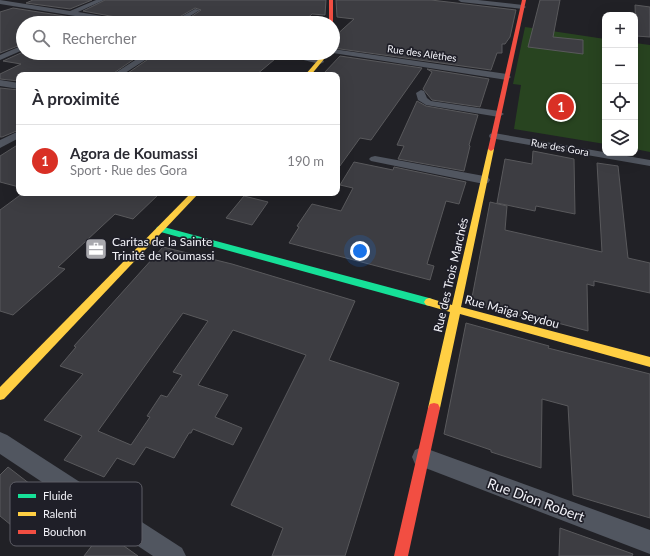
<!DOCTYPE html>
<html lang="fr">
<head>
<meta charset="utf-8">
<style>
	body { margin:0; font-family:Lato,sans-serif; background:#f2f2f3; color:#2b2b33 }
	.controls { position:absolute; right:12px; top:12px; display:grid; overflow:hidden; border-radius:8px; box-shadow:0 4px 16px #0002 }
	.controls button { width:36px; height:36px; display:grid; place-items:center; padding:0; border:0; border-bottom:1px solid #e1e1e2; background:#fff; color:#2b2b33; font:20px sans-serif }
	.you { position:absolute; left:360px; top:251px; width:14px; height:14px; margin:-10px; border:3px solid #fff; border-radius:50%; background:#1a73e8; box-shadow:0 0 0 6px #1a73e833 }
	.badge { display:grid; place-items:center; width:26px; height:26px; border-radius:50%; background:#d93025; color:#fff; font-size:13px; font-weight:700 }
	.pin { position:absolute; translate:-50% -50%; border:2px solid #fff; box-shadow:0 1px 4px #0006 }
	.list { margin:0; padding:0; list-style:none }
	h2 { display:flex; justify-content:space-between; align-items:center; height:52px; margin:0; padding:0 16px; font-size:17px }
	h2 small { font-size:13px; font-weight:400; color:#7c7c81 }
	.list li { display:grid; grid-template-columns:26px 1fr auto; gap:12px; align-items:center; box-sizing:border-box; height:72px; padding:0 16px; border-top:1px solid #e1e1e2 }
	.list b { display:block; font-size:15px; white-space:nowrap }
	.list p { margin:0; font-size:13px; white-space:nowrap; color:#7c7c81 }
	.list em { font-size:13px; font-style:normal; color:#7c7c81 }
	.icon { flex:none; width:22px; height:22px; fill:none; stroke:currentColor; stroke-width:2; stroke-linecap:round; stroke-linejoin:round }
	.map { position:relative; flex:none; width:650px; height:556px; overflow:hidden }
	.search { position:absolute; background:#fff; box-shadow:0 4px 16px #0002; left:16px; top:16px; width:324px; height:44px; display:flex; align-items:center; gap:10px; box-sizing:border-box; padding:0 14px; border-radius:22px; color:#7c7c81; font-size:15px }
	.panel { position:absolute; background:#fff; box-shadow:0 4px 16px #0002; left:16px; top:72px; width:324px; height:124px; border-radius:8px }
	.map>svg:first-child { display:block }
	.green { fill:#284420 }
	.building { fill:#3d3d42; stroke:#59595c; fill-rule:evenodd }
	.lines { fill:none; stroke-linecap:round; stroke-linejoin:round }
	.street { fill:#515660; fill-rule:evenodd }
	.fast { fill:#16e098; fill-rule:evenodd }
	.slow { fill:#ffcf43; fill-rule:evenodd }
	.jam { fill:#f24e42; fill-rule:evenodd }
	.labels { text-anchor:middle; stroke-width:3.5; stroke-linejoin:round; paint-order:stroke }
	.far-street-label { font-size:10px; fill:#f2f2f8; stroke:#1f1f28 }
	.poi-label { font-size:12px; fill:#f2f2f8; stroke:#1f1f28; text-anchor:start }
	.street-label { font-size:12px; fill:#f2f2f8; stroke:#1f1f28 }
	.near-street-label { font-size:14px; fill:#f2f2f8; stroke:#1f1f28 }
	.key { fill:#1f1f28; stroke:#5e5e66; stroke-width:1 }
	.key-label { font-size:11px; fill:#f2f2f8 }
</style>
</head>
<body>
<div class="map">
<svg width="650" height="556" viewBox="0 0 650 556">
	<rect width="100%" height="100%" fill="#212126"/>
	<g class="green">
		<polygon points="525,27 605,39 605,144 514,129 521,85 513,84"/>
		<polygon points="635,43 650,45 650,152 635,149"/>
	</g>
	<g class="building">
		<polygon points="33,0 92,0 70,9 26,3"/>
		<polygon points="105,0 326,0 325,15 312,14 302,23 288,21 288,23 182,23 201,10 195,8 169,23 137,23 132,20 83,11"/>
		<polygon points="336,0 431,0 516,10 510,37 505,44 502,44 502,53 497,53 491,70 333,48 333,38 354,19 337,17"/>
		<polygon points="540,0 560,0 553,37 583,40 583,54 528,47"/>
		<polygon points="635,5 650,7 650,37 636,36"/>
		<polygon points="13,8 109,23 23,23 23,44 0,53 0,12"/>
		<polygon points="23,52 23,53 143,53 111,75 19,75 19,81 0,79 0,74 21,64 3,61"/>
		<polygon points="157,53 281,53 281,54 256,75 125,75"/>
		<polygon points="340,56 422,68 371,140 360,138 337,170 337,75 324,73"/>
		<polygon points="427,69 489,79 480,107 432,100 423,89 432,72"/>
		<polygon points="0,88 19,90 19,130 2,137 0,137"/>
		<polygon points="417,101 426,106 478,115 469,145 470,146 464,171 398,159 404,146 397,145"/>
		<polygon points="19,144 19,187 0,182 0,156"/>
		<polygon points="533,151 574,159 575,214 536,206 535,211 497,203 505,159 532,164"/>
		<polygon points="354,162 393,170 394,167 466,182 459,204 446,201 427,264 434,266 430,280 289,243 299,227 297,226 312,204 341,211 353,188 340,185"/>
		<polygon points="597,163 618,166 628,258 650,263 650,293 594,281 594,286 587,284 588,331 550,321 550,324 471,303 490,202 507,206 505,230 602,252"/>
		<polygon points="23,193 160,193 133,219 115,214 58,267 65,269 13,315 0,311 0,210"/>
		<polygon points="244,196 268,202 252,225 226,218"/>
		<path d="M163,247L232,264L355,301L329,360L399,383L345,556H272L283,528L231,505L306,355L233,330L198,385L228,395L215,417L242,428L233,445L193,429L191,433H189L174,458L146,447L134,465L117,458L104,477L64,460L82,436L44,420L83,374L60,366L76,347L74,346ZM183,313L208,321L173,372L182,375L167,397L161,395L147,416L150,417L131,445L98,431Z"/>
		<polygon points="466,323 549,346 548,348 650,374 650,518 573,495 568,406 542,399 541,468 491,452 491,450 444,434"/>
		<polygon points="8,467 52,501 22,534 0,516 0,475"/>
		<polygon points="560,528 633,554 632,556 559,556"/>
		<polygon points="103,531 138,556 84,556"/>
	</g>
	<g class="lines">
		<g class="street">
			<polygon points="0,0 70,11 96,0 104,0 78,12 132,21 136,23 119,23 0,4"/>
			<polygon points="458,0 478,0 523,5 526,7 523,9 461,2"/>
			<polygon points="195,9 200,10 179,23 170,23"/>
			<polygon points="23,45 23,50 0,60 0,55"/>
			<polygon points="333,49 507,74 511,77 507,80 333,53 331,53 333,53"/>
			<polygon points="146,53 156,53 122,75 112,75"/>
			<polygon points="282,53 295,53 323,60 324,62 320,64 283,55"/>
			<polygon points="0,80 19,83 19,89 0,86"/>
			<polygon points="421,90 424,91 427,98 431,101 499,111 504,114 499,117 426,105 418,100 416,93"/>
			<polygon points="19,131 19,138 0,148 0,140"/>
			<polygon points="494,133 650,160 650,166 490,138 489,136 490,134"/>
			<polygon points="375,156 484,176 488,177 490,180 488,183 484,184 371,161 369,159 371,157"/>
			<polygon points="0,432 7,435 182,548 186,556 153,556 0,454"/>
			<polygon points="422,447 650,530 650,554 415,464 412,457 415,450"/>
		</g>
		<polygon class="fast" points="160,226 429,298 432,299 434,302 432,305 429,306 157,231 156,229 157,227"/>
		<g class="slow">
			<polygon points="324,53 329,53 311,75 305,75"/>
			<polygon points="491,147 494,149 461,307 650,357 650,367 460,314 440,408 438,412 434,413 430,412 428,408 450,312 426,305 424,302 426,299 429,298 452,305 488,149"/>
			<polygon points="191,193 199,193 4,399 0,400 0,387"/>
		</g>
		<g class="jam">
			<rect x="329" y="0" width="4" height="23"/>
			<polygon points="522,0 526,0 494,149 491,151 488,149"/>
			<polygon points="434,403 438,404 440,408 408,556 394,556 428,408 430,404"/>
		</g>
	</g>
	<defs>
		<g id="office-square" transform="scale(1.15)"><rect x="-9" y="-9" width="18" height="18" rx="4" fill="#a9a9ae" stroke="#1f1f28"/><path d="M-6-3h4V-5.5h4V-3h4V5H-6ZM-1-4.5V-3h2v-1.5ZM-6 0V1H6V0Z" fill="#fff"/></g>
	</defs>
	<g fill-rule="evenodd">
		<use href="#office-square" x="96" y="249"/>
	</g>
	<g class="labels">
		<g class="far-street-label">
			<text transform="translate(422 53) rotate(8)" y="4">Rue des Alèthes</text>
			<text transform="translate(560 147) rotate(10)" y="4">Rue des Gora</text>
		</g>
		<g class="poi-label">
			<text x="112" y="246">Caritas de la Sainte<tspan x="112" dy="14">Trinité de Koumassi</tspan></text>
		</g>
		<g class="street-label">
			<text transform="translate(451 275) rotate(-77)" y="4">Rue des Trois Marchés</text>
			<text transform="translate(512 312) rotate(15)" y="4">Rue Maïga Seydou</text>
		</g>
		<g class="near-street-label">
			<text transform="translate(536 500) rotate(20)" y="5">Rue Dion Robert</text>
		</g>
	</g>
	<rect x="10" y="482" width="132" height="64" rx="6" class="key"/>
	<rect x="18" y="494" width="18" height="4" fill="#16e098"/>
	<rect x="18" y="512" width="18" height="4" fill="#ffcf43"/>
	<rect x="18" y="530" width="18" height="4" fill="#f24e42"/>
	<g class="key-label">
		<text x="43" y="500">Fluide</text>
		<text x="43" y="518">Ralenti</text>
		<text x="43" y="536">Bouchon</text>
	</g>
</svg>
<div class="controls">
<button>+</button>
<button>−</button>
<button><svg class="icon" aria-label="locate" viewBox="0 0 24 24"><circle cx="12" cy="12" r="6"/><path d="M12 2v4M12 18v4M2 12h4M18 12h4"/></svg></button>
<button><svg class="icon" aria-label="layers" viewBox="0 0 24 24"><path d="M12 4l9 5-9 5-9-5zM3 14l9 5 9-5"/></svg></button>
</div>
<div class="you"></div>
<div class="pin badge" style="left:561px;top:107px">1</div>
<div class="search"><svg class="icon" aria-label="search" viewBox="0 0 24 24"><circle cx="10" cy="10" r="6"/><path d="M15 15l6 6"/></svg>Rechercher</div>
<section class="panel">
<h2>À proximité<small></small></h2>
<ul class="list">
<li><span class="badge">1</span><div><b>Agora de Koumassi</b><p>Sport · Rue des Gora</p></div><em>190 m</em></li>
</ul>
</section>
</div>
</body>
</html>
